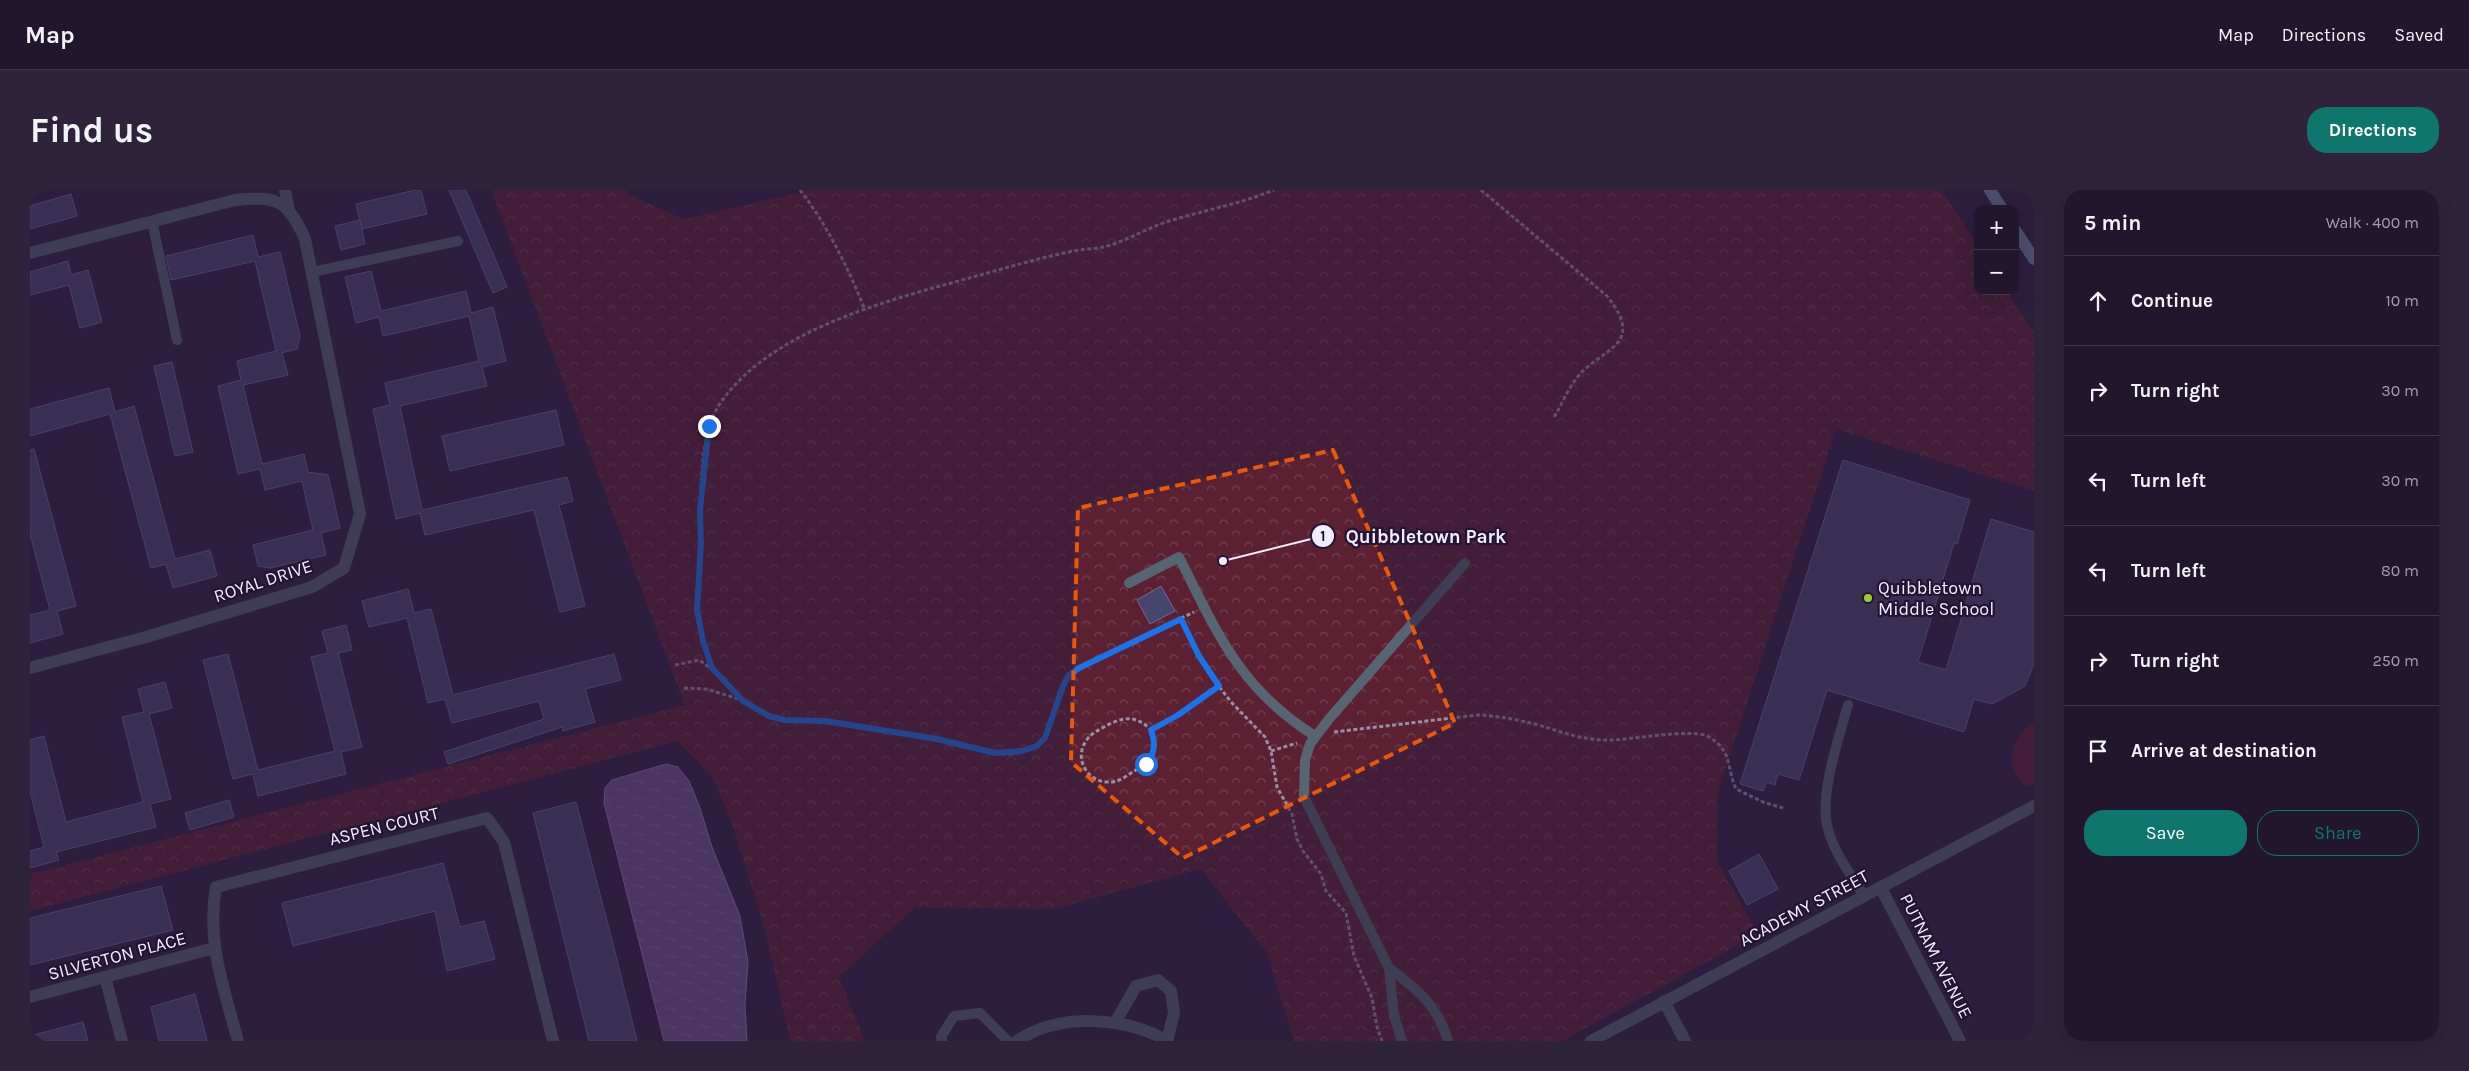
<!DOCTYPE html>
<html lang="en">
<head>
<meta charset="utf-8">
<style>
	body { margin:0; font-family:Karla,sans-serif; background:#2e233b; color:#f1f3f6 }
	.controls { position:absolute; right:15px; top:15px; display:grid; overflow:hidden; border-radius:10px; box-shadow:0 5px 20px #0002 }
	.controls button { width:45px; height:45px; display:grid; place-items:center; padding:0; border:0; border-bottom:1px solid #3f354b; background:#22162f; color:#f1f3f6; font:25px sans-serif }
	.stop { position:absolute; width:15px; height:15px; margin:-11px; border:4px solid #1a73e8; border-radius:50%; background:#fff }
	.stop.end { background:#1a73e8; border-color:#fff; box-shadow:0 1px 5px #0008 }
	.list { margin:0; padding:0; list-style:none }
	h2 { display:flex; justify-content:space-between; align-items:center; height:65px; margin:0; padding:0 20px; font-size:21px }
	h2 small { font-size:16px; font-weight:400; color:#a29faa }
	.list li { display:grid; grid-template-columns:32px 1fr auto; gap:15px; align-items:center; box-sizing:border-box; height:90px; padding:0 20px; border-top:1px solid #3f354b }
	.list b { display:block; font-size:19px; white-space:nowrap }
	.list em { font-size:16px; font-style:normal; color:#a29faa }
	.actions { display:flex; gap:10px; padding:15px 20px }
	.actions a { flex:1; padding:11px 0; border:1px solid #0f766e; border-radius:20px; text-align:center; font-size:18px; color:#0f766e }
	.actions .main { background:#0f766e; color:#fff }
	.icon { flex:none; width:28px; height:28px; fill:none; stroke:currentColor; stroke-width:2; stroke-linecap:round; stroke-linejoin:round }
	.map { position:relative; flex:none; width:2004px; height:851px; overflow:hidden; border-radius:20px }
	header { display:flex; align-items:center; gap:30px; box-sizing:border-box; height:70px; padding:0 25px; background:#22162f; border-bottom:1px solid #3f354b }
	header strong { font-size:24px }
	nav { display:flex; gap:28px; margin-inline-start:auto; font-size:18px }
	.intro { display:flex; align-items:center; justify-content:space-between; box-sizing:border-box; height:120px; padding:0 30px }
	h1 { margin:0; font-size:35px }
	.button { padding:12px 22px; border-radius:20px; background:#0f766e; color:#fff; font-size:18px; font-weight:700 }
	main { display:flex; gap:30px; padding:0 30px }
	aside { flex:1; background:#22162f; border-radius:20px; box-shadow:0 5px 20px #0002 }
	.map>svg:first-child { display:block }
	.grass { fill:#5b2132 }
	.forest { fill:url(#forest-crowns) }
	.water { fill:url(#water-ripples); stroke:#9782b0 }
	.building { fill:#46456b; stroke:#6d6c95 }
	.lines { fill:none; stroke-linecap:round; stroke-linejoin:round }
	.path { stroke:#998ea7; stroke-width:3; stroke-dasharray:4 2.5; stroke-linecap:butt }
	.lane { stroke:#566572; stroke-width:10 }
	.street { stroke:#566572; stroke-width:12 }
	.secondary { stroke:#6f889d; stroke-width:12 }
	.route { stroke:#1a73e8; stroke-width:6 }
	.marked { fill:none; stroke:#e8590c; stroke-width:4; stroke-dasharray:10 6; stroke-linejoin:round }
	.poi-dot { fill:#9eca2f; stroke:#241434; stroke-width:2 }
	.labels { text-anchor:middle; stroke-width:4.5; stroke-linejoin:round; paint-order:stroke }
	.street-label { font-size:18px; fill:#f3ecfe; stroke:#241434 }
	.poi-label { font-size:18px; fill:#f3ecfe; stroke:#241434; text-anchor:start }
	.leader { fill:none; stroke:#f3ecfe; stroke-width:2 }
	.callout-dot { fill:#f3ecfe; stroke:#241434; stroke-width:2 }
	.mark-label { font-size:15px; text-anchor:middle; font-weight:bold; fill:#111 }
	.callout-label { font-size:19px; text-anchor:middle; font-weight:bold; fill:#f3ecfe; stroke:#241434; stroke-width:4.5; stroke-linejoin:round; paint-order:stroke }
</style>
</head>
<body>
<header>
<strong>Map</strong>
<nav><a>Map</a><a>Directions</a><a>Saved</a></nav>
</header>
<div class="intro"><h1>Find us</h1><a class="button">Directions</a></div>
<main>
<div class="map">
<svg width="2004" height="851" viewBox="0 0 2004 851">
	<defs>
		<pattern id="forest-crowns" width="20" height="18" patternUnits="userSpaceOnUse" patternTransform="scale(1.25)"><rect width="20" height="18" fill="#5b2132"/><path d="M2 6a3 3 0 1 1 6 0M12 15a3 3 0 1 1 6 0" fill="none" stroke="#734151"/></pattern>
		<pattern id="water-ripples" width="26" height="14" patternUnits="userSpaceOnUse" patternTransform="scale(1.25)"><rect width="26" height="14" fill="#70558e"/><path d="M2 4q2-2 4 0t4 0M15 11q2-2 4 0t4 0" fill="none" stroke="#856e9f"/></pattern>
	</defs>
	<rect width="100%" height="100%" fill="#2e1e3f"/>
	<path class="grass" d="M2004,533V594L1998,597C1972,581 1980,547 2004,533Z"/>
	<polygon class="forest" points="461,0 598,0 599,5 654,29 773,2 774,0 1912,0 1948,56 1948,101 1977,101 2004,143 2004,301 1806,239 1688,602 1687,671 1728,744 1532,851 1264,851 1237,763 1171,679 1023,719 885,717 809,787 835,851 760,851 735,740 704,640 683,588 647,551 0,721 0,684 655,515"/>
	<polygon class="water" points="636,574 648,577 659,591 670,618 682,657 710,726 718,772 715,815 717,851 634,851 574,613 575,598 582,590"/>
	<g class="building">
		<polygon points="385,0 391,0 397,24 332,39 326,14"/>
		<polygon points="419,0 436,0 477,97 463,103"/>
		<polygon points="41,4 47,26 0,39 0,16"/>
		<polygon points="330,30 335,54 311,60 305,36"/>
		<polygon points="223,45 228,67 250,62 270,146 267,159 252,163 258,185 213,195 232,274 274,264 278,282 298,285 310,338 291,343 296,365 240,378 228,376 223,355 283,340 272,291 235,300 230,279 208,284 188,196 211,190 207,171 246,161 225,71 141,90 136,66"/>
		<polygon points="38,71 41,85 58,80 72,132 50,138 39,95 0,105 0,82"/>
		<polygon points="341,81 351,121 436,101 441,123 463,117 476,171 452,177 457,196 370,216 392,320 537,287 543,311 529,315 555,416 530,422 504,320 395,345 390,323 366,329 343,219 360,215 355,193 449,171 439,126 353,146 349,127 326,133 315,87"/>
		<polygon points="142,172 163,262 145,266 124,176"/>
		<polygon points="79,198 85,222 104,216 145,369 180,360 187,386 143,398 136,374 121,378 80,224 0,246 0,219"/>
		<polygon points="526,220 534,255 420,281 412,246"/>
		<polygon points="4,259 46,416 27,421 33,444 0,453 0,425 20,420 0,344 0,260"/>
		<polygon points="1813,270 1940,310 1927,354 1924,353 1888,472 1916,480 1961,329 2004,342 2004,474 1995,496 1962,514 1944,509 1934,542 1797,500 1769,590 1748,584 1745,595 1736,592 1733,601 1710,594"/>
		<polygon points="1131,396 1145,421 1120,434 1107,410"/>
		<polygon points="378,399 384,423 401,419 423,505 584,464 591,490 555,499 565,532 533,541 532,537 418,574 414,562 514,529 509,511 422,533 415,509 398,513 377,428 339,437 332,411"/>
		<polygon points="316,435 322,460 308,463 332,557 311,562 316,584 228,606 223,584 203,589 173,470 198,464 228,580 305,561 281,467 298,463 292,441"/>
		<polygon points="135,492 142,518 119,524 141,609 120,614 126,637 26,662 29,670 0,678 0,661 14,657 0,601 0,550 14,546 36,632 113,612 92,527 114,522 108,499"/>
		<polygon points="199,610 204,627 160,640 155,623"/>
		<polygon points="546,612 584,758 607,851 559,851 539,770 503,623"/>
		<polygon points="1729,664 1748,699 1717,715 1699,681"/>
		<polygon points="413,673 430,737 454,731 465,769 417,781 405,721 263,756 252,713"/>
		<polygon points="131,696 143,740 0,775 0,728"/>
		<polygon points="165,804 177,851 129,851 121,817"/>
		<polygon points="53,832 58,851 0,851 0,846"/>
	</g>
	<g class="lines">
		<g class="path">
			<path d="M770,0C798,36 818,78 835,120"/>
			<path d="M1451,0L1577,106C1618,157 1569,158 1546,189C1537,201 1531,216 1523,229"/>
			<polyline points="1151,429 1178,482 1201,512 1235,547 1241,561 1247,597 1262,624 1267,649 1273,661 1291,684 1296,701 1316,723 1324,766 1342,808 1347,837 1352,851"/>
			<path d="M645,475L669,470C695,486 710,516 740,526C758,533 778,529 797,531C841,537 886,544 929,554C945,558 964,565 981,564C994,562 1006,557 1015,548L1033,496L1038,486L1049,478L1164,422"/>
			<path d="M682,478C676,459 667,439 667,419C666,397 670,375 671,353C671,312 667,247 691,212C745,136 865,109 950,85C980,77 1009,68 1039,62C1051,59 1063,59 1074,57C1097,51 1117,38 1139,31C1175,20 1210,14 1244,0"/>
			<polyline points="654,498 676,499 709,509"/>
			<path d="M1121,540C1130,562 1119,572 1101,583C1095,587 1088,592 1081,592C1059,594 1043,570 1056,551C1060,544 1067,541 1074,537C1092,527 1105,524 1121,540L1148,525L1189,496"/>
			<path d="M1304,542L1448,525C1469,526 1489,530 1509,535C1531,542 1553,550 1576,550C1598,551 1663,537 1679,547C1703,561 1696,577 1706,599L1733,612L1753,618"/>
			<polyline points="1241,561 1267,553"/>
		</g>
		<g class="lane">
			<polyline points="122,31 147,150"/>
			<polyline points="282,82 428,51"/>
			<path d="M1099,393L1149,367C1187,443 1210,499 1285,546"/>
			<path d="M1818,515C1809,547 1790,603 1797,635C1802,660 1821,685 1834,706"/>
			<path d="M1359,778C1386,798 1409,817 1418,851"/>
			<polyline points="912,851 911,847 924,826 950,823 978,851"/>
			<polyline points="1372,851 1364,826 1359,778 1274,607 1275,570 1280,554 1299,529 1435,373"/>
		</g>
		<g class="street">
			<polyline points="255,0 259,22"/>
			<path d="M0,63L205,10C246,6 257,9 275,49L330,324L314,378L282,397L116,447L0,478"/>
			<polyline points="1851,698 1930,851"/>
			<polyline points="75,787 92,851"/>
			<polyline points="0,807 184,758"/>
			<polyline points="1634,811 1655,851"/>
			<polyline points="1085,833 1106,796 1128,790 1141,801 1144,823 1137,851"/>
			<path d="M208,851C194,799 176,751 186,697L457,628L474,652L523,851"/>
			<path d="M987,851C1029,822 1095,827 1138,851"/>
			<polyline points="1561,851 2004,616"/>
		</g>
		<g class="secondary">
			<polyline points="1960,0 1972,19"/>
			<polyline points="1985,40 2004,69"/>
		</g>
	</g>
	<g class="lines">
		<path class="route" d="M679,236L670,320L671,353L667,420L673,451L682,478L713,511L739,526L755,530L795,531L907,549L965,563L992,561L1007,556L1015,548L1033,496L1038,486L1049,478L1151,429L1169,466L1189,496L1148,525L1121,540C1126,553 1125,563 1116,574"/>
	</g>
	<path d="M0 0H2004V851H0ZM1303,260L1425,533L1153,668L1041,572L1048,318Z" fill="#2e1e3f" fill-opacity=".55" fill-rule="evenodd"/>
	<path class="marked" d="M1303,260L1425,533L1153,668L1041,572L1048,318Z"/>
	<circle class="poi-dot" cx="1838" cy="408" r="5"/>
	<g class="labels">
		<g class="street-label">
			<text transform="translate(233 391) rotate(-18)" y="6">ROYAL DRIVE</text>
			<text transform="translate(354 636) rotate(-14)" y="6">ASPEN COURT</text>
			<text transform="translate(1774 718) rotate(-28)" y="6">ACADEMY STREET</text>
			<text transform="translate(87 766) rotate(-15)" y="6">SILVERTON PLACE</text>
			<text transform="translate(1906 766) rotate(63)" y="6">PUTNAM AVENUE</text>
		</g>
		<g class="poi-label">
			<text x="1848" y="404">Quibbletown<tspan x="1848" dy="21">Middle School</tspan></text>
		</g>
	</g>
	<path class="leader" d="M1193 371L1293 346"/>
	<g class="callout-dot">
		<circle cx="1193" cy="371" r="5"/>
		<circle cx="1293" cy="346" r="12"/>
	</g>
	<g class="mark-label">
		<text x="1293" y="351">1</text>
	</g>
	<g class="callout-label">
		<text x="1396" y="353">Quibbletown Park</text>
	</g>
</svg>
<div class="controls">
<button>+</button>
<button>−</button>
</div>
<div class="stop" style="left:1116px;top:574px"></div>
<div class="stop end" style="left:679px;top:236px"></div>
</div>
<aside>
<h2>5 min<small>Walk · 400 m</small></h2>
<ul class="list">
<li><svg class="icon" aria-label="ahead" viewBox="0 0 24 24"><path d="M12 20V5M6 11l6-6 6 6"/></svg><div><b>Continue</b></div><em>10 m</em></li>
<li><svg class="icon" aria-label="right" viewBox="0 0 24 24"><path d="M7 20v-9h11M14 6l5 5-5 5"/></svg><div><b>Turn right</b></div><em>30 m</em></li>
<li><svg class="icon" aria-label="left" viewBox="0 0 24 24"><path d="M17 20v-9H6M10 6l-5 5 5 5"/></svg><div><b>Turn left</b></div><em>30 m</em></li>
<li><svg class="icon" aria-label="left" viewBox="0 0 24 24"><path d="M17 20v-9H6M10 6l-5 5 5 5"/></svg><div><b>Turn left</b></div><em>80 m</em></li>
<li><svg class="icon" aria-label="right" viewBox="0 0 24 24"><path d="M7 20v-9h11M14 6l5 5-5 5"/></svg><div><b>Turn right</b></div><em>250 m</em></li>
<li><svg class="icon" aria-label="arrive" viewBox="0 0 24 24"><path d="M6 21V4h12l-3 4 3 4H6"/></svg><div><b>Arrive at destination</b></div></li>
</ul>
<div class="actions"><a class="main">Save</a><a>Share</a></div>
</aside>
</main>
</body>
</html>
